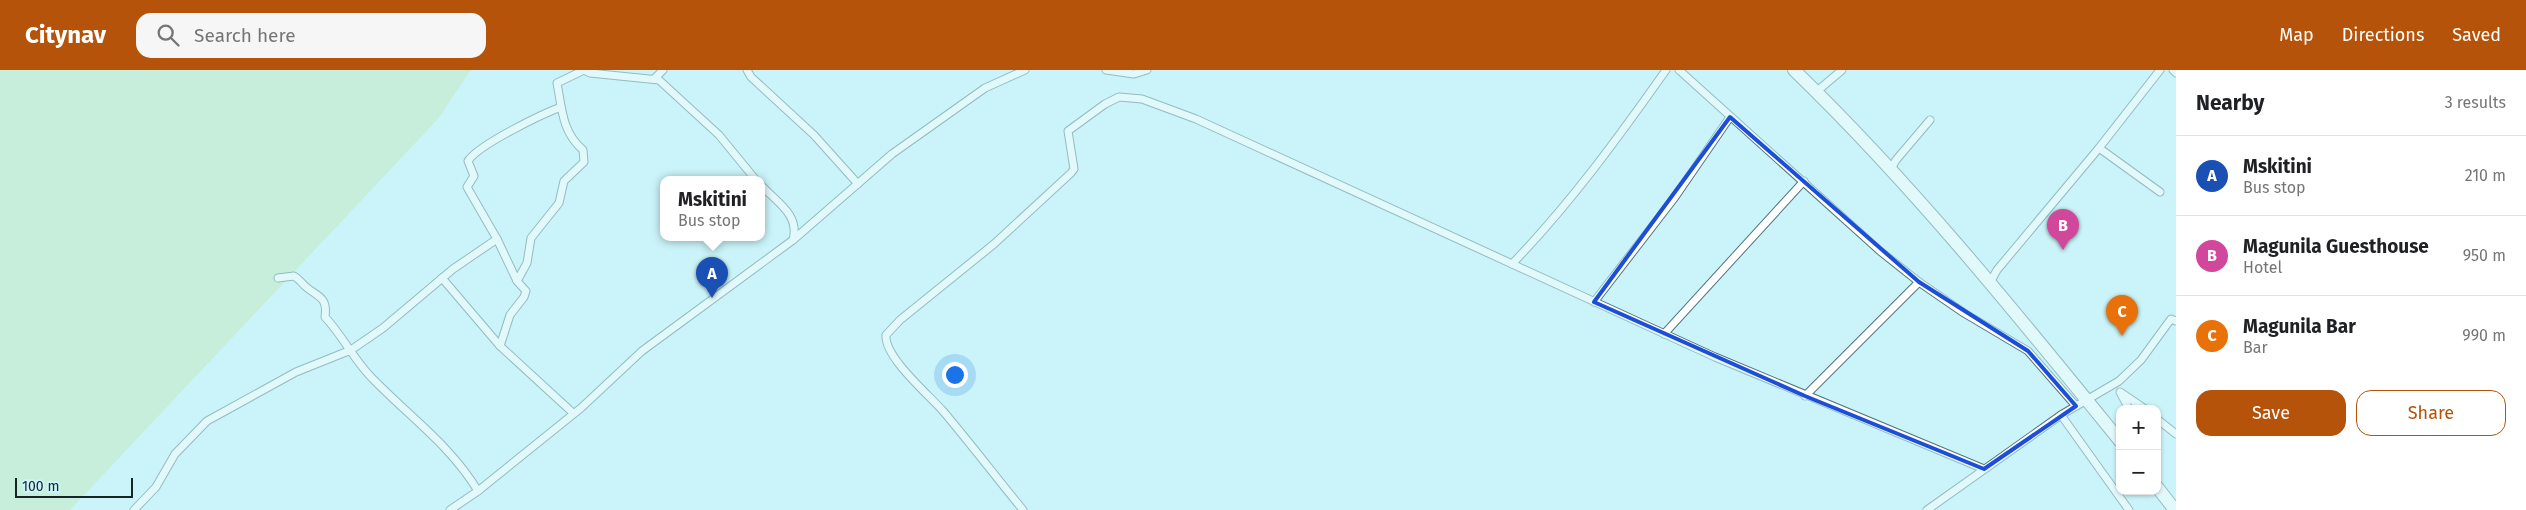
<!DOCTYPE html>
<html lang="en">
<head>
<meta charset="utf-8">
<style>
	body { margin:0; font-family:"Fira Sans",sans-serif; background:#f6f6f6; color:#202124 }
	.controls { position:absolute; right:15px; bottom:15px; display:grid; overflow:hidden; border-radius:10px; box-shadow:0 1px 4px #0004 }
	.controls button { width:45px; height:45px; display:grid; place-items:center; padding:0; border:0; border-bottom:1px solid #e0e0e0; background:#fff; color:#202124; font:25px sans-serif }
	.scale { position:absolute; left:15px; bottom:12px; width:118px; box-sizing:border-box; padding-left:5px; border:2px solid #152526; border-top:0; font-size:14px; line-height:18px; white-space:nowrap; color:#152526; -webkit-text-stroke:4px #caf4f9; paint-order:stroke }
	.you { position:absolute; left:954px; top:304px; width:18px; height:18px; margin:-12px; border:4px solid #fff; border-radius:50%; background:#1a73e8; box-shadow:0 0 0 8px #1a73e833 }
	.badge { display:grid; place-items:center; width:32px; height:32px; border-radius:50%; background:#b45309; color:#fff; font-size:16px; font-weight:700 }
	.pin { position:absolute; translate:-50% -41px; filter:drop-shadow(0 1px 2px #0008) }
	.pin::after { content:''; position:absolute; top:26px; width:18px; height:15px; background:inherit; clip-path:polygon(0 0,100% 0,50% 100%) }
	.popup { position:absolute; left:660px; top:106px; width:105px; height:65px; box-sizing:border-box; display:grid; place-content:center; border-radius:10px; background:#fff; filter:drop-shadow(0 1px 4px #0005); font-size:16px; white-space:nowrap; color:#757577 }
	.popup b { font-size:19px; color:#202124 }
	.popup::after { content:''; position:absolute; left:50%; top:100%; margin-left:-10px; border:10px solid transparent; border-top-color:#fff }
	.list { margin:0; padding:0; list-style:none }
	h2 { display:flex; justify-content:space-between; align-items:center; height:65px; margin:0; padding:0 20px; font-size:21px }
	h2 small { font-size:16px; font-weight:400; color:#757577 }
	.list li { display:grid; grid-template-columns:32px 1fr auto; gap:15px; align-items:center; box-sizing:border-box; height:80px; padding:0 20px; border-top:1px solid #e0e0e0 }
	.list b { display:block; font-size:19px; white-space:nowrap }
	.list p { margin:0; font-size:16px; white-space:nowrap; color:#757577 }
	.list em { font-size:16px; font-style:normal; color:#757577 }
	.actions { display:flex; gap:10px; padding:15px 20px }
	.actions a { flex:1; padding:11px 0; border:1px solid #b45309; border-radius:15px; text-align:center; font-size:18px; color:#b45309 }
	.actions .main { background:#b45309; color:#fff }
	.icon { flex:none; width:28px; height:28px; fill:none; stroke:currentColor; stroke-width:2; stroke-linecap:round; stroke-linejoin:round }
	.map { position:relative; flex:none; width:2176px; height:440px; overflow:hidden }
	header { display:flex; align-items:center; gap:30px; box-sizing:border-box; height:70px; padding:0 25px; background:#b45309; color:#fff }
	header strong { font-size:24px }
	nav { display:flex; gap:28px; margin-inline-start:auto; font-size:18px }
	.search { width:350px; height:45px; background:#f6f6f6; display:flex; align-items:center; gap:12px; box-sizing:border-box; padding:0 18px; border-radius:15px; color:#757577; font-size:19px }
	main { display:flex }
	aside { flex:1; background:#fff }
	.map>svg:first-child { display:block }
	.green { fill:#c3e6b6 }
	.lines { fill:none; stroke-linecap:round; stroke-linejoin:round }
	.street-casing { stroke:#51777c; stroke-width:9 }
	.highway-casing { stroke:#51777c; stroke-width:14 }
	.street { stroke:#fff; stroke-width:7 }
	.highway { stroke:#fff; stroke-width:12 }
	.marked { fill:none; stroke:#1d4ed8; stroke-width:4; stroke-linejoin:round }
</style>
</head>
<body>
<header>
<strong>Citynav</strong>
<div class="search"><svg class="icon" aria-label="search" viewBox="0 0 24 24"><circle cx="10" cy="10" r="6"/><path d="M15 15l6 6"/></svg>Search here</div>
<nav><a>Map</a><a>Directions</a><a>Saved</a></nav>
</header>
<main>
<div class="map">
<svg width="2176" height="440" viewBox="0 0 2176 440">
	<rect width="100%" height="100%" fill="#caf4f9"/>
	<polygon class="green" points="0,0 471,0 438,49 70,440 0,440"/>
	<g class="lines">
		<g class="street-casing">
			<g id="street">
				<polyline points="584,0 590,3 659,10 719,65 755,109"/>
				<polyline points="747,0 751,7 814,65 858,114"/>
				<polyline points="1106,0 1134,4 1147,0"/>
				<polyline points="1679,0 1880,181 1919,212 1964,243 2028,281 2076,336"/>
				<polyline points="2173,0 2176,3"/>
				<polyline points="654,9 663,0"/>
				<polyline points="1816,22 1842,0"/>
				<polyline points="2099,78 2160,122"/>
				<polyline points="1891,99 1896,90 1930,50"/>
				<path d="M761,115C776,132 800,144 793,170"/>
				<path d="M1512,194C1570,134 1618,68 1666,0"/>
				<path d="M278,208L294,206C299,209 301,212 305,216C317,227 328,226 325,247C343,266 355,292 374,310C410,347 451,376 478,421"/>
				<polyline points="442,208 500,276 573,343"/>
				<path d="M517,211L527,193L531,168L559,133L564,111L584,92L583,80C562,62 562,39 557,13L584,0"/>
				<polyline points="1991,211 1997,200 2099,78 2160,0"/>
				<polyline points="1594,232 1675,127 1730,47"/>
				<polyline points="1664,264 1804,111"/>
				<path d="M500,276L510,245L524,227L526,221L517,211L497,169L467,117L474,106L468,91C478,75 542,44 561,37"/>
				<polyline points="2120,322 2145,339"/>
				<polyline points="2121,324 2129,339"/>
				<polyline points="1805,326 1919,212"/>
				<polyline points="2061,345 2129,440"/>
				<polyline points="2157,349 2176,364"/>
				<polyline points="134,440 156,417 175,384 207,351 296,302 351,280 383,258 453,199 497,169"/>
				<polyline points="450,440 478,421 581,338 642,281 793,170 892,84 985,18 1025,0"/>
				<path d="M1023,440C996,407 970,373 943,341C929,325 884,287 886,265L900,250L994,174L1071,103L1074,99L1068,61L1105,34L1119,27L1142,29L1196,49L1715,287L1984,399"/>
				<polyline points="1927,440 2061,345 2119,311 2141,290 2171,249 2176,251"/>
			</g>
		</g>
		<g class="highway-casing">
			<g id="highway">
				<path d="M1794,0C1913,115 2016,243 2120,371"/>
				<polyline points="2157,417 2175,440"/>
			</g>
		</g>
		<use href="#street" class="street"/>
		<use href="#highway" class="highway"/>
	</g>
	<path d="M0 0H2176V440H0ZM1730,47L1919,212L2028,281L2076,336L1984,399L1805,326L1594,232Z" fill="#caf4f9" fill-opacity=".55" fill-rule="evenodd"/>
	<path class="marked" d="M1730,47L1919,212L2028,281L2076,336L1984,399L1805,326L1594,232Z"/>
</svg>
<div class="controls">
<button>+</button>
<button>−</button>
</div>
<div class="scale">100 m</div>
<div class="you"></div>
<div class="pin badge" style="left:712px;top:228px;background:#1a4fb4">A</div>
<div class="popup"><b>Mskitini</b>Bus stop</div>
<div class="pin badge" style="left:2063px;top:180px;background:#d1479c">B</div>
<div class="pin badge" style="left:2122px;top:266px;background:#e8710a">C</div>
</div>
<aside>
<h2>Nearby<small>3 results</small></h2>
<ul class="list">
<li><span class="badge" style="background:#1a4fb4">A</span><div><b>Mskitini</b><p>Bus stop</p></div><em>210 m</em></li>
<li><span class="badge" style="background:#d1479c">B</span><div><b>Magunila Guesthouse</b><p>Hotel</p></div><em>950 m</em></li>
<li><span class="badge" style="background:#e8710a">C</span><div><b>Magunila Bar</b><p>Bar</p></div><em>990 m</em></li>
</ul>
<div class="actions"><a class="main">Save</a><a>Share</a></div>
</aside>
</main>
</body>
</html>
